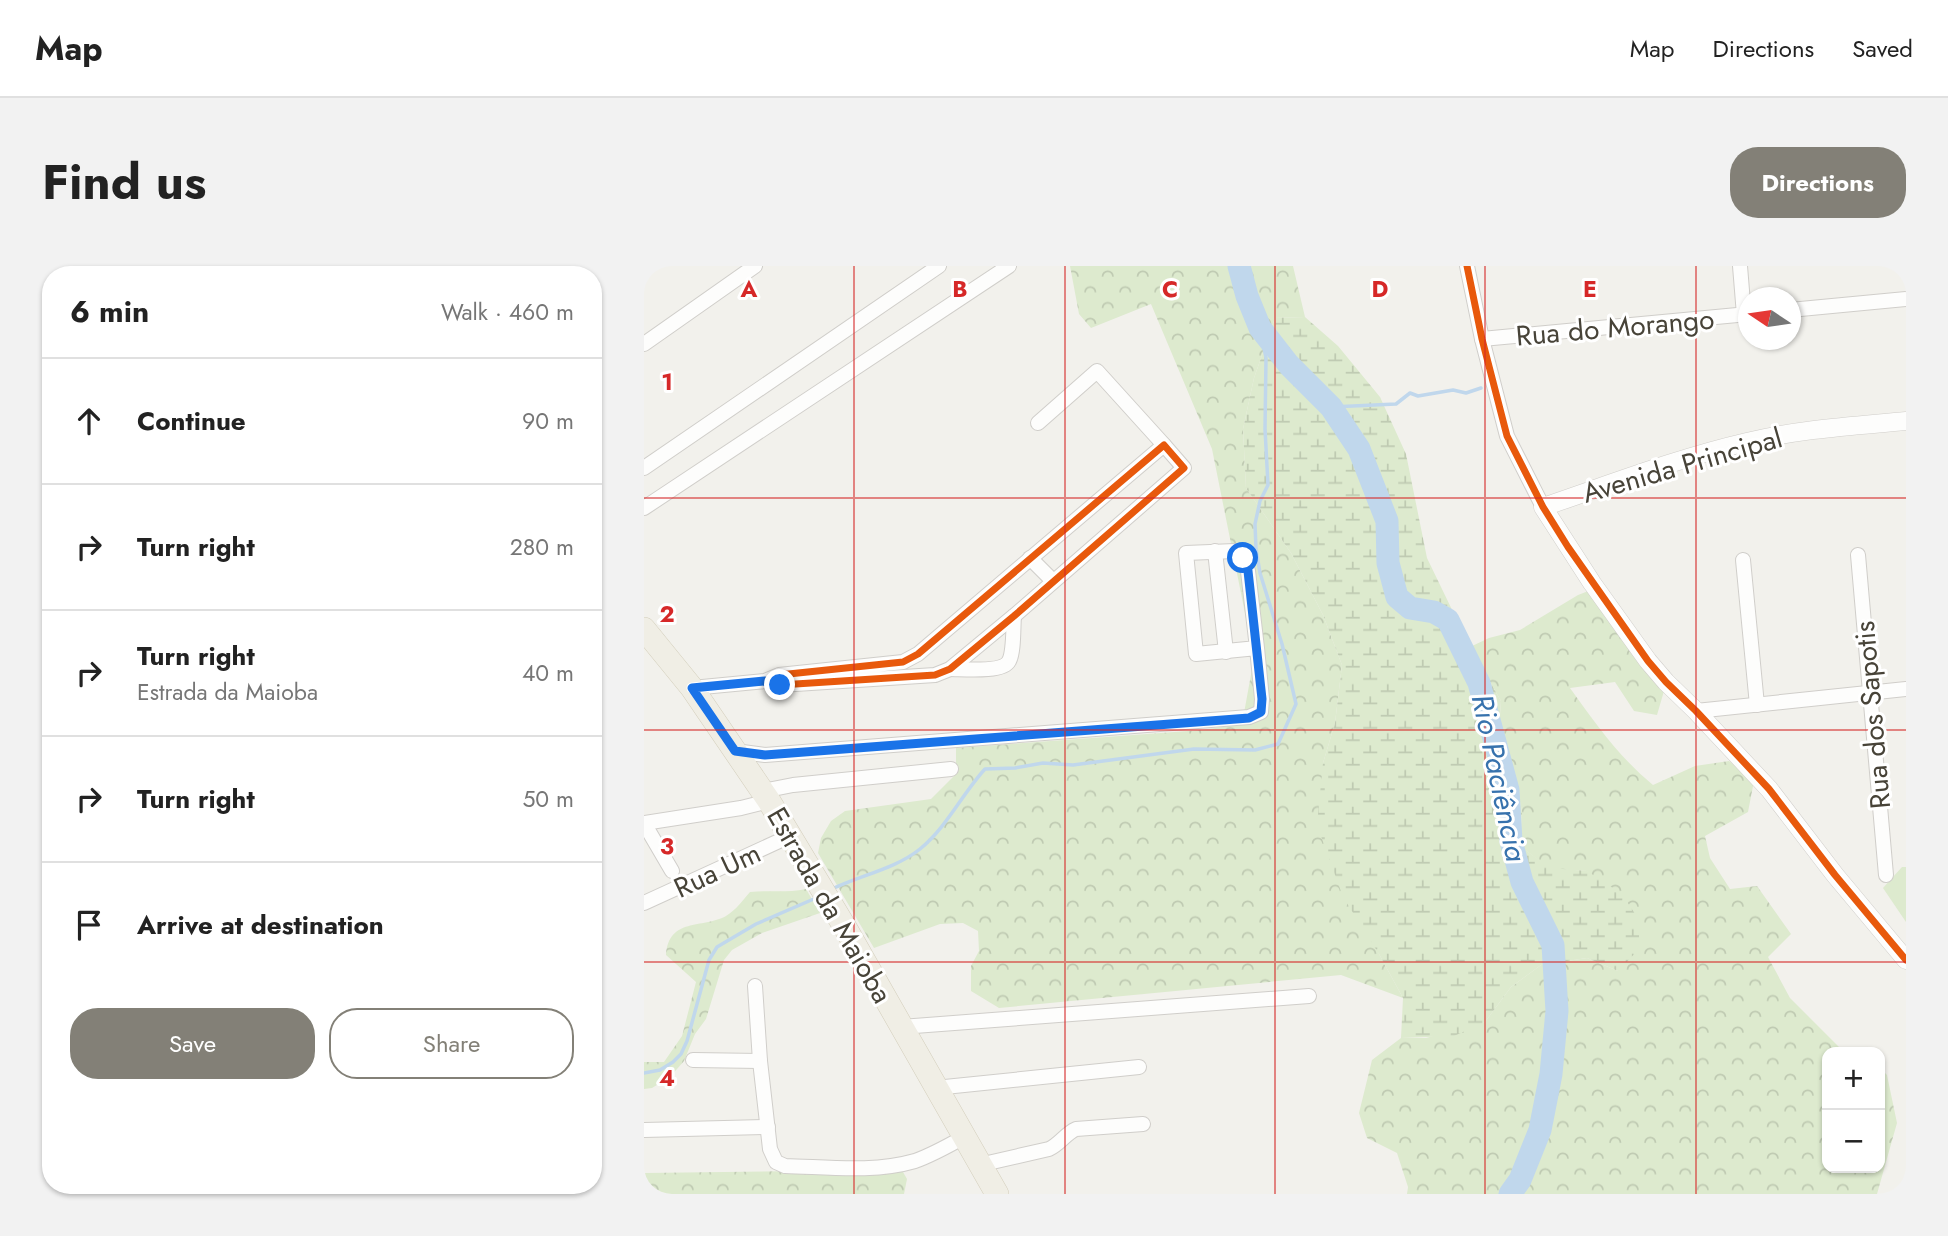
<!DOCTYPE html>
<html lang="en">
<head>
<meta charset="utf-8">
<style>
	body { margin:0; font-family:Jost,sans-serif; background:#f2f2f2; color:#222 }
	.controls { position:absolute; right:21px; bottom:21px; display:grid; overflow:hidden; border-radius:14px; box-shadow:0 2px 5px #0004 }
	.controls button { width:63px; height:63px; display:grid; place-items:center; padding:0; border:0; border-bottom:2px solid #e0e0e0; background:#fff; color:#222; font:35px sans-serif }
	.compass { position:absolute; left:1094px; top:21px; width:63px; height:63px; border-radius:50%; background:#fff; box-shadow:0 2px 5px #0004; rotate:283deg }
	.stop { position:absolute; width:21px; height:21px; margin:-16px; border:5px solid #1a73e8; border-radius:50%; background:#fff }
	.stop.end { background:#1a73e8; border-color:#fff; box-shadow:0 2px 7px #0008 }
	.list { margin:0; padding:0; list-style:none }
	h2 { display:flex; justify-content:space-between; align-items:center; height:91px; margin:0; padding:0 28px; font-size:30px }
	h2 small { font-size:23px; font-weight:400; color:#767676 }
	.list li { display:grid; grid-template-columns:46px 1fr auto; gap:21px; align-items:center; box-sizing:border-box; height:126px; padding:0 28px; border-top:2px solid #e0e0e0 }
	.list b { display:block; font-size:26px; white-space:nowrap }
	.list p { margin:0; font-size:23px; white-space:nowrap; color:#767676 }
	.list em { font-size:23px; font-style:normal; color:#767676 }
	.actions { display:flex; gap:14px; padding:21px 28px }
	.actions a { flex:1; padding:16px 0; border:2px solid #838077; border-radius:28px; text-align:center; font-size:24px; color:#838077 }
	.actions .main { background:#838077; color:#fff }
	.icon { flex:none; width:38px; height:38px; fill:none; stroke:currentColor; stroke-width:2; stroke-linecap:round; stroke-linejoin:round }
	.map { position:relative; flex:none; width:1262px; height:928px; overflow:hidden; border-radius:28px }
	header { display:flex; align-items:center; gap:42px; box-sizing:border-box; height:98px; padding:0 35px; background:#fff; border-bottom:2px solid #e0e0e0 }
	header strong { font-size:33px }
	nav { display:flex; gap:38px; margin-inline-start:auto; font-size:24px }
	.intro { display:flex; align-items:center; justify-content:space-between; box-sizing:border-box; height:168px; padding:0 42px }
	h1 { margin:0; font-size:49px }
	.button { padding:18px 32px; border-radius:28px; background:#838077; color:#fff; font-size:24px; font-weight:700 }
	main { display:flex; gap:42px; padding:0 42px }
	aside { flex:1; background:#fff; border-radius:28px; box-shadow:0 2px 5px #0004 }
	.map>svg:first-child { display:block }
	.grass { fill:#ddeace }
	.forest { fill:url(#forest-crowns) }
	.wetland { fill:url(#wetland-marsh) }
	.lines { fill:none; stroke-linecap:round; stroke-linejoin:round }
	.stream { stroke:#c0d7ec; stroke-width:3.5 }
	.river { stroke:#c0d7ec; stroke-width:23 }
	.minor-casing { stroke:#d0ceca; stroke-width:16 }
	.tertiary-casing { stroke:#d0ceca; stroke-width:19 }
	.primary-casing { stroke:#d3cebb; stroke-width:24 }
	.minor { stroke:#fdfdfc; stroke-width:14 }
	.tertiary { stroke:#fdfdfc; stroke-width:18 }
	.primary { stroke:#f0eee5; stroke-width:23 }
	.cycleway-casing { stroke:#fff; stroke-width:11 }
	.cycleway { stroke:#e8590c; stroke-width:7 }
	.route { stroke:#1a73e8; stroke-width:9 }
	.grid { fill:none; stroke:#d62828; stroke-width:2; stroke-opacity:0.55 }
	.labels { text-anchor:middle; stroke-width:6; stroke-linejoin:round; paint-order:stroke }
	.street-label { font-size:28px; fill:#474338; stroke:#fff }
	.water-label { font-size:30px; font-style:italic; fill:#3772ad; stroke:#fff }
	.grid-label { font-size:23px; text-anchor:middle; font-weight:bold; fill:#d62828; stroke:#fff; stroke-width:6; stroke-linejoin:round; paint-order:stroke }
</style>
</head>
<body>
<header>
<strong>Map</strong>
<nav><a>Map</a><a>Directions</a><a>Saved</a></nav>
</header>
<div class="intro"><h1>Find us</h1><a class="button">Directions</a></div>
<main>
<aside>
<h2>6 min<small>Walk · 460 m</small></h2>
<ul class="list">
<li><svg class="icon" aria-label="ahead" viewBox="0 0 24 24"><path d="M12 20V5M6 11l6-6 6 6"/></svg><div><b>Continue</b></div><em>90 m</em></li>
<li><svg class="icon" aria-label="right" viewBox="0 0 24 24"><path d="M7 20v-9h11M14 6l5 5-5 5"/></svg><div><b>Turn right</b></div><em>280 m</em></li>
<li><svg class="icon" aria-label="right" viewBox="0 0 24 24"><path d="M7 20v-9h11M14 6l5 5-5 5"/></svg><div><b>Turn right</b><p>Estrada da Maioba</p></div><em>40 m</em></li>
<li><svg class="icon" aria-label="right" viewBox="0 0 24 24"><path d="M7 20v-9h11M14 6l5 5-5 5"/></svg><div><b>Turn right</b></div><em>50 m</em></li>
<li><svg class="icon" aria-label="arrive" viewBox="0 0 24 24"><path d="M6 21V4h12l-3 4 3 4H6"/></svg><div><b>Arrive at destination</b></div></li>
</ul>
<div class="actions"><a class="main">Save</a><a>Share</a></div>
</aside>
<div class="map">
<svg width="1262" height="928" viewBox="0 0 1262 928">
	<defs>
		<pattern id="forest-crowns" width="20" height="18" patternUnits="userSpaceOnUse" patternTransform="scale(1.75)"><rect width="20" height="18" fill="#ddeace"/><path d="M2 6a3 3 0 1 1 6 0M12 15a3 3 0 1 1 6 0" fill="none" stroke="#bfcab2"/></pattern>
		<pattern id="wetland-marsh" width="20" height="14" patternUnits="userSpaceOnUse" patternTransform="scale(1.75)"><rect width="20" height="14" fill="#ddeace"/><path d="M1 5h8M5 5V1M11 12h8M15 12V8" fill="none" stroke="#bfcab2"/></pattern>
	</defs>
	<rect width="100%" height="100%" fill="#f2f1ec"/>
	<polygon class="grass" points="1258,601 1262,601 1262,656 1239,622"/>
	<g class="forest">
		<polygon points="426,0 649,0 661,51 631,52 610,112 599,163 602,222 647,287 679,349 698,399 691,457 679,497 735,688 759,732 697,709 355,742 327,725 327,700 335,685 334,665 319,657 296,658 230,682 174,587 177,572 187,555 201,545 287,533 312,508 312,482 558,464 598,458 610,392 568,183 507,38 447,62 435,48"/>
		<path d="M947,324L1020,425L1013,449L990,445L971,416L926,422C952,458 974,490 1009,519L1051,500L1085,495L1110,515L1104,546L1061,570L1066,592L1086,623L1113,620L1147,668L1124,691L1146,732L1199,785L1204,786H1183V902H1236V802L1243,809L1253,857L1233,928H763L764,921L753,887L723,872L715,847L728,794L757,772H782L841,756L867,721L897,699L943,692L974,705L943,605L906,603L876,580L878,546L871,510L855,463L857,435L826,381L845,372L876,364L934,329Z"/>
		<path d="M162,623L176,647L118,667L88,684L80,694L62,753L51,768L40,795L26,811L8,822L0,823V796H20L38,770L52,716L22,689C25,651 58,663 82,650C92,644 99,634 106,626C125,624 143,627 162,623Z"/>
		<polygon points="252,904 259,906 263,913 260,928 0,928 0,907"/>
	</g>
	<polygon class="wetland" points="661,51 694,80 736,131 762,188 783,292 826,381 857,435 855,463 871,510 878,546 876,580 906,602 943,605 978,628 995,654 995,683 974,705 943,692 897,699 867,721 841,756 810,770 757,772 759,732 735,688 699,631 673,559 679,497 691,457 698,399 679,349 647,287 602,222 599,163 610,112 631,52"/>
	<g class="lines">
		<g class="stream">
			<polyline points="687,141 752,138 766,127 774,130 809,124 822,127 837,122"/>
			<path d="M188,623C217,609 251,603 276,583C303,561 318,528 341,503L371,502L399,497L429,499L550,483L611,484L634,478L652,438L638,378L616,307L612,283L611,258L616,235L624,219L621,163L622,92L616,62"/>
			<polyline points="0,807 16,804 29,796 37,788 43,775 65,694 73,681 112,658 172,632"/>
		</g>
		<polyline class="river" points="595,0 603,30 616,62 645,99 687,141 715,183 743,255 744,297 753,331 766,342 790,346 804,354 835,417 864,524 867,575 878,616 909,679 913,745 907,808 896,864 876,914 866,928"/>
		<g class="minor-casing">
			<g id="minor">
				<polyline points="823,0 838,73 863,170 899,241"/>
				<polyline points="1096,0 1100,49"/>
				<polyline points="1146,44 1262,33"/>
				<polyline points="838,73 1104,48"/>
				<polyline points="0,78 111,0"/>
				<polyline points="394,157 453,105 520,179"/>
				<polyline points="0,202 295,0"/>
				<polyline points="0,242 365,0"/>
				<polyline points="571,285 582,386"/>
				<polyline points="1214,289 1242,609"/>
				<polyline points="386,292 409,315"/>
				<polyline points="1099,294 1113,439"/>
				<path d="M306,403C318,403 359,407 365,395C370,386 369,362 370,350"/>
				<polyline points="48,422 121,415 135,409 259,396 274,388 520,179 540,202 370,350 306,403 291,409 136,419 121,415"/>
				<polyline points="1052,445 1262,423"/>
				<polyline points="91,485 121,489 605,451 617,446 618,433 613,382 604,305 599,292 591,285 542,287 552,388 613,382"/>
				<polyline points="119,525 149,519 307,503"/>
				<polyline points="0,557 97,542 125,535"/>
				<polyline points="0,557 28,605"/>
				<polyline points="0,637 146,570"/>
				<path d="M111,720L116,795L126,883L132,896L141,900C183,901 230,907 271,895C288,889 304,880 320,871"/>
				<polyline points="257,761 665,730"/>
				<polyline points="49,794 116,795"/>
				<polyline points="291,822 495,801"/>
				<polyline points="0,864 124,861"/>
				<path d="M335,899L405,883C416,878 421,868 432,863L499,858"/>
			</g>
		</g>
		<g class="tertiary-casing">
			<path id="tertiary" d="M1262,155C1209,160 1155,163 1103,176C1034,192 967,218 899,241L948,317L1004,395L1022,416L1052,445L1125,523L1191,609L1262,694"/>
		</g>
		<g class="primary-casing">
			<polyline id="primary" points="0,363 48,422 125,535 202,663 353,928"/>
		</g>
		<use href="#minor" class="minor"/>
		<use href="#tertiary" class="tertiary"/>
		<use href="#primary" class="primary"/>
		<g class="cycleway-casing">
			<g id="cycleway">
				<polyline points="823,0 838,73 863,170 899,241 924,281 1004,395 1022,416 1052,445 1125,523 1191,609 1262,694"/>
				<polyline points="48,422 121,415 135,409 259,396 274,388 520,179 540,202 370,350 306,403 291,409 136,419 121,415"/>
			</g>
		</g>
		<use href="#cycleway" class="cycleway"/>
	</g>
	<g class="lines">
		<polyline class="route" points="136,419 121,415 48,422 91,485 121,489 605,452 617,446 618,433 604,305 599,292"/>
	</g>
	<path class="grid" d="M210,0V928M421,0V928M631,0V928M841,0V928M1052,0V928M0,232H1262M0,464H1262M0,696H1262"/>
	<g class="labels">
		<g class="street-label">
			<text transform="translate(971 61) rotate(-5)" y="10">Rua do Morango</text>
			<text transform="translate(1038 199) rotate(-16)" y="10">Avenida Principal</text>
			<text transform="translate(1228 449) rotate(-95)" y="10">Rua dos Sapotis</text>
			<text transform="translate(73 604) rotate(-25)" y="10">Rua Um</text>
			<text transform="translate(186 639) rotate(60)" y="10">Estrada da Maioba</text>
		</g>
		<g class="water-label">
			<text transform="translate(855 512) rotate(78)" y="10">Rio Paciência</text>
		</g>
	</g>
	<g class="grid-label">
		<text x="105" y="31">A</text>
		<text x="316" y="31">B</text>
		<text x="526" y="31">C</text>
		<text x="736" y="31">D</text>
		<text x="946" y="31">E</text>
		<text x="23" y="124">1</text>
		<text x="23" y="356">2</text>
		<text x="23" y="588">3</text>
		<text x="23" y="820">4</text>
	</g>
</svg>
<div class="controls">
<button>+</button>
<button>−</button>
</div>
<svg class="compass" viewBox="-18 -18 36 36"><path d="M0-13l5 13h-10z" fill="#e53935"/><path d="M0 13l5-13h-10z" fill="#767676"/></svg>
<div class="stop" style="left:599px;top:292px"></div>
<div class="stop end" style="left:136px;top:419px"></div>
</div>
</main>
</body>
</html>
